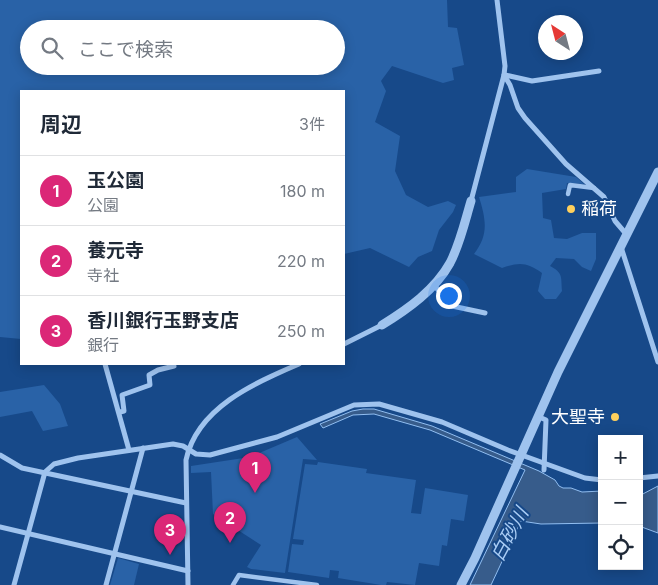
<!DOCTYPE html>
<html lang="ja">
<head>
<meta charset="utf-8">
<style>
	body { margin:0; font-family:Inter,"Noto Sans JP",sans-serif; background:#f6f6f7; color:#1f2937 }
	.controls { position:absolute; right:15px; bottom:15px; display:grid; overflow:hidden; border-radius:0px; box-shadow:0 2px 12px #0003 }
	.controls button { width:45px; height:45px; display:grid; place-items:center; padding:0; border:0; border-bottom:1px solid #e0e1e3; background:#fff; color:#1f2937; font:25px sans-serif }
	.compass { position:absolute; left:538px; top:15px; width:45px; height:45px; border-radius:50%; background:#fff; box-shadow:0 2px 12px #0003; rotate:324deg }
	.you { position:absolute; left:448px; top:295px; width:18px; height:18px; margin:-12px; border:4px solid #fff; border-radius:50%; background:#1a73e8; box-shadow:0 0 0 8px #1a73e833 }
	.badge { display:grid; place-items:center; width:32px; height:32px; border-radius:50%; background:#db2777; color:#fff; font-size:16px; font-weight:700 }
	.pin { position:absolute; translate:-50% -41px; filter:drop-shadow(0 1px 2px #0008) }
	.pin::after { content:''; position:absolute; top:26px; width:18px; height:15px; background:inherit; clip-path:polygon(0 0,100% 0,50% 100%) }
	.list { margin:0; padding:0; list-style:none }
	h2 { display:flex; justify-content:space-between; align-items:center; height:65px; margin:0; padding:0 20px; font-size:21px }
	h2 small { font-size:16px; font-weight:400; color:#747a83 }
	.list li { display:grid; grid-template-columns:32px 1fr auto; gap:15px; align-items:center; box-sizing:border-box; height:70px; padding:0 20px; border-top:1px solid #e0e1e3 }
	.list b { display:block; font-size:19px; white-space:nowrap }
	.list p { margin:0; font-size:16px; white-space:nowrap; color:#747a83 }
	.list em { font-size:16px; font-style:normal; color:#747a83 }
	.icon { flex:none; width:28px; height:28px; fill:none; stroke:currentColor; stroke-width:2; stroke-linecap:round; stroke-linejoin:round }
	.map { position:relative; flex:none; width:658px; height:585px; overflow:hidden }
	.search { position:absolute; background:#fff; box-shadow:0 2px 12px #0003; left:20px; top:20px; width:325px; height:55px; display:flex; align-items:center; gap:12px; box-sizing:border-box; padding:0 18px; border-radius:28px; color:#747a83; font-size:19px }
	.panel { position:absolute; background:#fff; box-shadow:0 2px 12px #0003; left:20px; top:90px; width:325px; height:275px; border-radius:0px }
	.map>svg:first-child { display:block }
	.green { fill:#2962a7; fill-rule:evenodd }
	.water { fill:#375c8b; stroke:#91bef1 }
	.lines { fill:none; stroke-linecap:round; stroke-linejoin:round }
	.pedestrian { stroke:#9fc3ee; stroke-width:4.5 }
	.minor { stroke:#9fc3ee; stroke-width:5 }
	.tertiary { stroke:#9fc3ee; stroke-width:9 }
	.poi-dot { fill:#ffd05c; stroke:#174989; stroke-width:2 }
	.labels { text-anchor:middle; stroke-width:4; stroke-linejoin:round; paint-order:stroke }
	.poi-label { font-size:18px; fill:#fff; stroke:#174989; text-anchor:start }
	.water-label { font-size:19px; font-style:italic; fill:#aacdf5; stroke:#174989 }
</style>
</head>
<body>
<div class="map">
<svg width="658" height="585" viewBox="0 0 658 585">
	<rect width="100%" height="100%" fill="#174989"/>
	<g class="green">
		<path d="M0,0H447L448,27L457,28L464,65L452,68L454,80L443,83L392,66L381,81L386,91L375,122L400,136L395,171L406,195L428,207L448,201L456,205L453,212L439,230L432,251L418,257L409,267L370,248L344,254V91H21V339L0,337ZM29,29H336V66H29Z"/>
		<path d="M527,169L576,177L584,184L567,183L566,189L542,193L543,218L551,220L554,238L567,239L582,233H596V259L591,271L582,267L574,259L556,258L550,266C563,273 561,276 562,291L556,299H545L538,291L542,273C527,262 519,262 502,268L474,254C489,234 486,220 479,197L516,192V177Z"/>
		<polygon points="44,385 60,404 68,426 43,431 32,411 0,417 0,392"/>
		<polygon points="297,437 317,460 303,459 285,573 251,569 247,567 261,545 213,514 211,472 191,473 191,466 250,457"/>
		<polygon points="318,462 367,469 366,473 416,480 411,513 421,514 425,488 468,495 464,521 451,519 447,546 442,545 439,566 419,563 415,585 387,582 386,585 381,585 338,578 339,571 330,570 329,578 288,572 292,544 303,545 304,540 293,539 305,464 317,465"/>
		<polygon points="118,558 139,564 134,585 110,585"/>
	</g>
	<g class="water">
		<polygon points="363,409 374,409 432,426 539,471 555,480 559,486 563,488 571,488 582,492 602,491 602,523 541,524 521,521 491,585 470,585 525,470 430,430 374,414 353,415 323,428 320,424 352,411"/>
		<polygon points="658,486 658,533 639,526 639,496"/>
	</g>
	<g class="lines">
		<g class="pedestrian">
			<polyline points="568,194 570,185 594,188"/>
			<polyline points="233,585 239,575 317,585"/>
		</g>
		<g class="minor">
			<polyline points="504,75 510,85 518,108 525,118 566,164 604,197 615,221 627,235"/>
			<polyline points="505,75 532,81 599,71"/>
			<polyline points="471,201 504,75 505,66 497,0"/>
			<polyline points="621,247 658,362"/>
			<polyline points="434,285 452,306 485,313"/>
			<polyline points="344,344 382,325"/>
			<polyline points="105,364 129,450"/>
			<polyline points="120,412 124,411 122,395 150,385 149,375 158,370 174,366"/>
			<polyline points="537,416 546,420 544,470"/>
			<polyline points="0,455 22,468 186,503"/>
			<polyline points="639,478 658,476"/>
			<polyline points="0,527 188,571"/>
			<polyline points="14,585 45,472 54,464 78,458 173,444 183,446 196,454 210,455 277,437 354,405 379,404 442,422 508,450 585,478 602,480"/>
			<polyline points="106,585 143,448"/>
			<path d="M188,585L186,460C197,408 254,383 299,364"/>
		</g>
		<g class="tertiary">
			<path d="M382,325C408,309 435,290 450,263C460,244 465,221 471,201"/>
			<polyline points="461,585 475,558 558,372 658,172"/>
		</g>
	</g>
	<g class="poi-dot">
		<circle cx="571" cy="209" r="5"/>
		<circle cx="615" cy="417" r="5"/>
	</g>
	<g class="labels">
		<g class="poi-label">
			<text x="581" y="215">稲荷</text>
			<text x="605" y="423" text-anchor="end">大聖寺</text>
		</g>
		<g class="water-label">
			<text transform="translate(509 534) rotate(-62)" y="7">白砂川</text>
		</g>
	</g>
</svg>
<div class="controls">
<button>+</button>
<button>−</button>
<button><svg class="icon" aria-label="locate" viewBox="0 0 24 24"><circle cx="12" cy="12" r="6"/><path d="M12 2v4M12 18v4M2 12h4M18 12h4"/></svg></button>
</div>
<svg class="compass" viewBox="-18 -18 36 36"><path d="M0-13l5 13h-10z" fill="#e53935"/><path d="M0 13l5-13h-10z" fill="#747a83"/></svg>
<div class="you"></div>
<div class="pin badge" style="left:255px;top:493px">1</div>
<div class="pin badge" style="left:230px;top:543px">2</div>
<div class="pin badge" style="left:170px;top:555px">3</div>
<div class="search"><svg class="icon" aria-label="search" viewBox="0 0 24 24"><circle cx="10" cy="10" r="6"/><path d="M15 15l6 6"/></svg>ここで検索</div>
<section class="panel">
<h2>周辺<small>3件</small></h2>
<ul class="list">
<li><span class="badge">1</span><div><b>玉公園</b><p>公園</p></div><em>180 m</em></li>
<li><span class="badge">2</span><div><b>養元寺</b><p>寺社</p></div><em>220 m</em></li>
<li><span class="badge">3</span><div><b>香川銀行玉野支店</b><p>銀行</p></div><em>250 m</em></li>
</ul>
</section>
</div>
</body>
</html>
